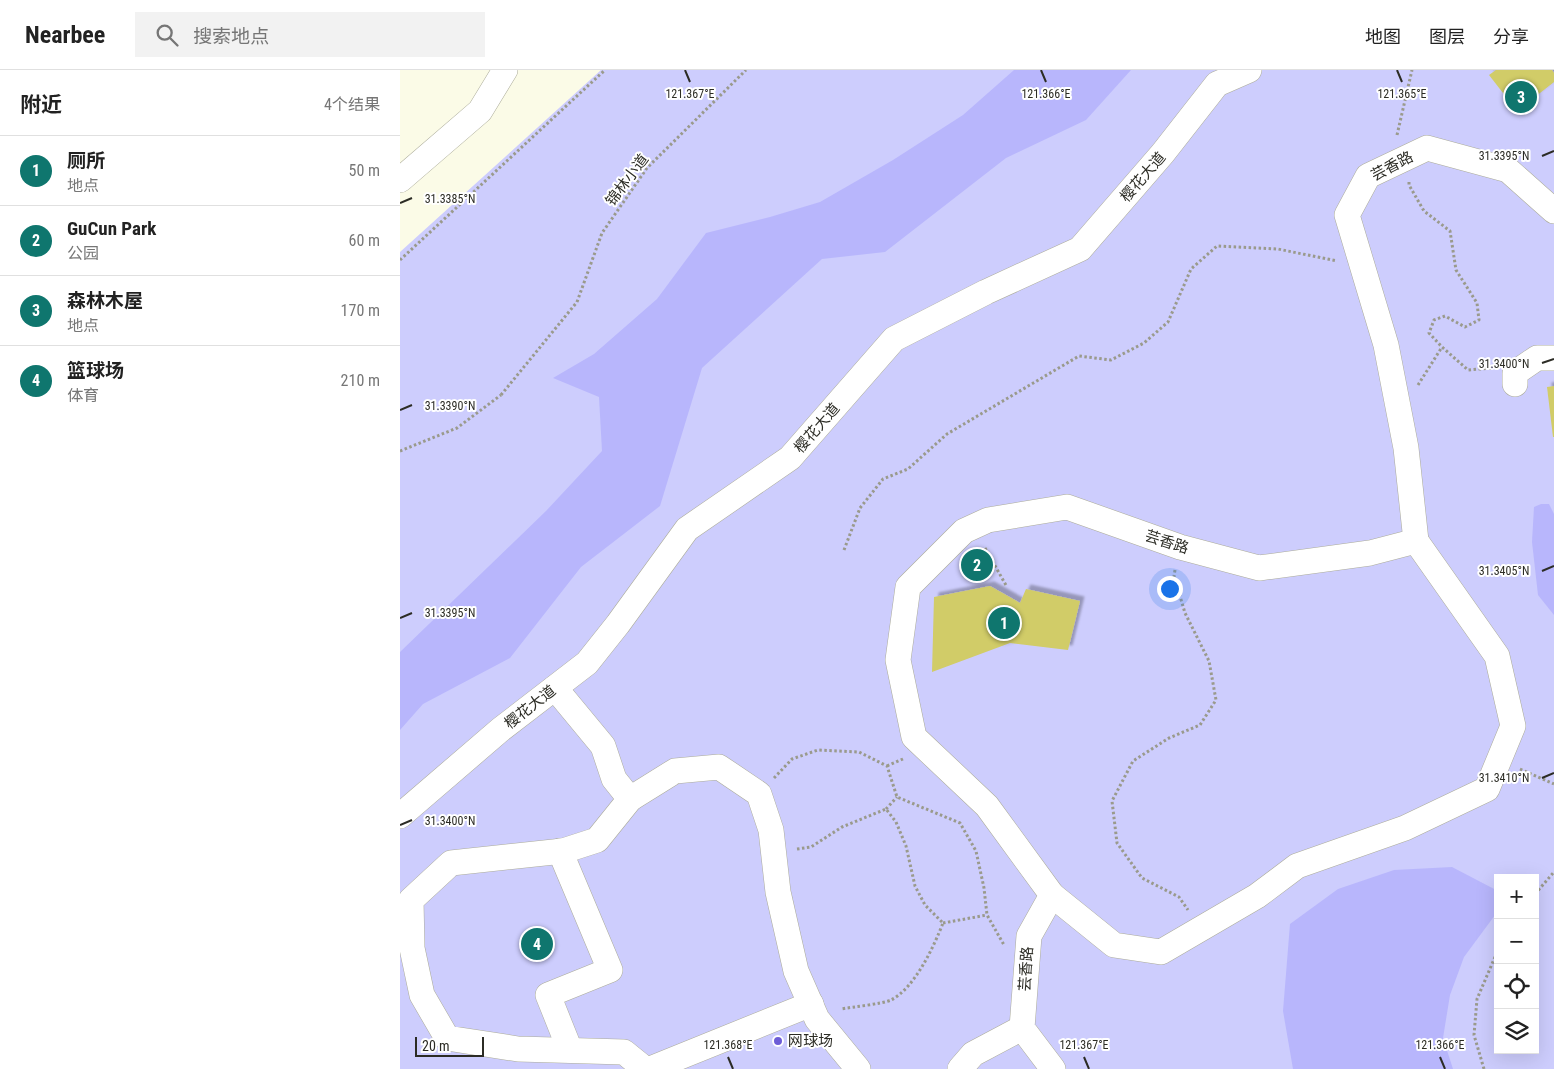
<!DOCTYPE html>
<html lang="zh">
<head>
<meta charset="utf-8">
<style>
	body { margin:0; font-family:"Roboto Condensed","Noto Sans SC",sans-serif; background:#f2f2f2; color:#222 }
	.controls { position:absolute; right:15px; bottom:15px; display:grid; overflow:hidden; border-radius:0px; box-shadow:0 5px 20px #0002 }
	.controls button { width:45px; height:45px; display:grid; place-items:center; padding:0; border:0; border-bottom:1px solid #e0e0e0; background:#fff; color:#222; font:25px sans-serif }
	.scale { position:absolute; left:15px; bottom:12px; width:69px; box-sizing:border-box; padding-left:5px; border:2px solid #2c2c25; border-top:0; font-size:14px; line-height:18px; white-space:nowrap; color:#2c2c25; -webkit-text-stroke:4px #fff; paint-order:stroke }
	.you { position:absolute; left:769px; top:518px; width:18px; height:18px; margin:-12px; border:4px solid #fff; border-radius:50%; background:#1a73e8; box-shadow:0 0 0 8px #1a73e833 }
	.badge { display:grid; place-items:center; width:32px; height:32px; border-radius:50%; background:#0f766e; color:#fff; font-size:16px; font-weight:700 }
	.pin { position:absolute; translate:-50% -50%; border:2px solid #fff; box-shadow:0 1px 5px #0006 }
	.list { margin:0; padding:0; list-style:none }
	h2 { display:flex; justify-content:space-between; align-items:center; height:65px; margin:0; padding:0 20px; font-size:21px }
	h2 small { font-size:16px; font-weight:400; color:#767676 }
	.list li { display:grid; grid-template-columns:32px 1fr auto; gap:15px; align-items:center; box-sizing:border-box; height:70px; padding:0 20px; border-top:1px solid #e0e0e0 }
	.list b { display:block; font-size:19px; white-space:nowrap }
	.list p { margin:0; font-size:16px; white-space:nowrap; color:#767676 }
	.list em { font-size:16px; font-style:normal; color:#767676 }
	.icon { flex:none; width:28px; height:28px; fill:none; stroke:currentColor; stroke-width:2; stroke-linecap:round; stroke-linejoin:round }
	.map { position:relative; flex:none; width:1154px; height:999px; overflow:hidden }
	header { display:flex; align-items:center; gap:30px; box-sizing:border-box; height:70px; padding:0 25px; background:#fff; border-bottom:1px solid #e0e0e0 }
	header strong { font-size:24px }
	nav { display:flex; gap:28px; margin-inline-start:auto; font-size:18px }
	.search { width:350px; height:45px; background:#f2f2f2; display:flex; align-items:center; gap:12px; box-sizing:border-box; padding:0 18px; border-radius:0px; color:#767676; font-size:19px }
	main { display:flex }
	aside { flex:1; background:#fff }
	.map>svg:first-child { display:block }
	.green { fill:#cdcdfd; fill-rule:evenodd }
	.water { fill:#b8b6fc }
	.building { fill:#d1cc67; filter:url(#shadow) }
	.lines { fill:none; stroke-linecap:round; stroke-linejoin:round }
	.minor-casing { stroke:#acac9a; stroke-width:26 }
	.path { stroke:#9a9a8c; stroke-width:3; stroke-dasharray:2.5 2.5; stroke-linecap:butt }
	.minor { stroke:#fff; stroke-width:25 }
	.path-bridge { stroke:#9a9a8c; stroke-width:3; stroke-dasharray:2.5 2.5; stroke-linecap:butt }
	.ticks { fill:none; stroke:#2c2c25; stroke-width:2 }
	.poi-dot { fill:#6d5dd7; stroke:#fff; stroke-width:2 }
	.labels { text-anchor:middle; stroke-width:4; stroke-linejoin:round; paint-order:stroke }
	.street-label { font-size:15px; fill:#2c2c25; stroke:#fff }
	.poi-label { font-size:15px; fill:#2c2c25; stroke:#fff; text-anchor:start }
	.ticks-label { font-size:12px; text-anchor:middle; fill:#2c2c25; stroke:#fff; stroke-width:4; stroke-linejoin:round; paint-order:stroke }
</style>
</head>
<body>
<header>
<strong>Nearbee</strong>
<div class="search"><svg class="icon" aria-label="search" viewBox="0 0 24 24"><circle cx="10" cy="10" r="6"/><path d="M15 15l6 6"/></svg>搜索地点</div>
<nav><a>地图</a><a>图层</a><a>分享</a></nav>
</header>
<main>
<aside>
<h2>附近<small>4个结果</small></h2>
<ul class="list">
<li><span class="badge">1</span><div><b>厕所</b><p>地点</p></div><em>50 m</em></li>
<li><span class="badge">2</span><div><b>GuCun Park</b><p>公园</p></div><em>60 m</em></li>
<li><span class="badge">3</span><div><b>森林木屋</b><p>地点</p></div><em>170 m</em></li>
<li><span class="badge">4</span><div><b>篮球场</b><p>体育</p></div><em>210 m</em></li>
</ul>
</aside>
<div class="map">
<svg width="1154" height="999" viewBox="0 0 1154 999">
	<defs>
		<filter id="shadow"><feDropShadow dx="4.5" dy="-4.5" stdDeviation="1" flood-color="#0004"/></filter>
	</defs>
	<rect width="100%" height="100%" fill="#fbfbe7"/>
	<path class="green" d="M201,0H1154V999H0V182ZM1098,808H1135V980H1098Z"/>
	<g class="water">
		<polygon points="614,0 731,0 686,50 606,88 485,182 422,189 302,298 260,436 181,497 110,588 23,634 0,660 0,582 146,441 202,381 199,327 153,308 194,284 257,229 306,163 370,147 420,132 493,90 563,45"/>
		<polygon points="1141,434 1149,434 1154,444 1154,545 1138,525 1132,472 1134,437"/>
		<polygon points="1052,797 1098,821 1098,841 1064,887 1050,925 1043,968 1053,999 893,999 883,941 890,854 938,819 994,800"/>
	</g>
	<g class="building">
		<polygon points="1096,0 1152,0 1154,3 1154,12 1117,41 1089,5"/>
		<polygon points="1154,316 1154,367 1153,367 1147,317"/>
		<polygon points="590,516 620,533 626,519 680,531 668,580 610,573 532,602 534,527"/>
	</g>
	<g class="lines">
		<g class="minor-casing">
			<g id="minor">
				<polyline points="0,110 80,41 105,0"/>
				<polyline points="1115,314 1115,303 1137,288 1154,288"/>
				<polyline points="155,618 203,676 214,709 230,729"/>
				<polyline points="0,746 100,660 187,593 218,554 287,459 390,388 494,269 586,222 680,179 763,83 817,14 849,0"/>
				<polyline points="160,781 210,900 148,925 170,980"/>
				<polyline points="652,825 714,875 761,882 857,826 897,796 1005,758 1087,719 1113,656 1097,586 1016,471"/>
				<polyline points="245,999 224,982 118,979 47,968 22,925 12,878 11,830 51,793 163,781 197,770 230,729 275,701 319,697 359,724 371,760 378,822 396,901 417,949 458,999"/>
				<polyline points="250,999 411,934"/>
				<polyline points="560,999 573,984 622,958"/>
				<polyline points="653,999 622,958 629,866 652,825 587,736 514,667 498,590 508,517 564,461 588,450 667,437 780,477 859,498 970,483 1016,471 1006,378 986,275 947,145 968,106 1027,78 1108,100 1154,141"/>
			</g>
		</g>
		<g class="path">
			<polyline points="997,65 1012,0"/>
			<polyline points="1009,112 1009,115 1024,141 1050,161 1056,200 1077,233 1079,250 1065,257 1045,246 1034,250 1029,263 1042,277 1068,300 1092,298"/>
			<polyline points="0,190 205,0"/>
			<polyline points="177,232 202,163 247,98 346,0"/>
			<polyline points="1018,315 1042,277"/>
			<polyline points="0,381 57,358 101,325"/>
			<polyline points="585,478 607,517"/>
			<polyline points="444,480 460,438 483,409 508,399 547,364 679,286 711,290 744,273 768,252 791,199 817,176 878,179 937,191"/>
			<polyline points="775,500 774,506 785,543 809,591 816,630 800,655 769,668 733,691 712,731 717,773 742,808 779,827 788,840"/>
			<polyline points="487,696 503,689"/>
			<polyline points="1120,699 1154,714"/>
			<polyline points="374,708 392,689 418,680 459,682 487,696 497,727 560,753 576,781 584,818 587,845 604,875"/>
			<polyline points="486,739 497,727"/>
			<path d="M397,779L411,777L442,757L486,739L496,752L506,776L515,816L525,835L543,853C534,876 515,918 491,930C482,934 452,937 441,939"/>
			<polyline points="1135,824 1154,802"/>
			<polyline points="543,853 587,845"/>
			<polyline points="1084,999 1074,965 1077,929 1098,880"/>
		</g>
		<use href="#minor" class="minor"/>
		<polyline class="path-bridge" points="101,325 177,232"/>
	</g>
	<path class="ticks" d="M285,0L290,12M641,0L646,12M997,0L1002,12M1142,86L1154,81M0,133L12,128M1142,293L1154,289M0,340L12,335M1142,501L1154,496M0,548L12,543M1142,708L1154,703M0,755L12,750M328,987L333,999M684,987L689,999M1040,987L1045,999"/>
	<circle class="poi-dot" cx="378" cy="971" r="5"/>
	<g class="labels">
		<g class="street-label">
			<text transform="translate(992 96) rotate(-28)" y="5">芸香路</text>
			<text transform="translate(743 107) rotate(-49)" y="5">樱花大道</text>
			<text transform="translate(227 110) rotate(-53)" y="5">锦林小道</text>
			<text transform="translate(417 358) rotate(-49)" y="5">樱花大道</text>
			<text transform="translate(767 472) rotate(18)" y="5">芸香路</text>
			<text transform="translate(130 637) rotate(-38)" y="5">樱花大道</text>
			<text transform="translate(626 899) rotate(-86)" y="5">芸香路</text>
		</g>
		<g class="poi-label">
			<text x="388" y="976">网球场</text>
		</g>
	</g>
	<g class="ticks-label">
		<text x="290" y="28">121.367°E</text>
		<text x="646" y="28">121.366°E</text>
		<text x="1002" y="28">121.365°E</text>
		<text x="1104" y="90">31.3395°N</text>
		<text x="50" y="133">31.3385°N</text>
		<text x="1104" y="298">31.3400°N</text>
		<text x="50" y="340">31.3390°N</text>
		<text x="1104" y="505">31.3405°N</text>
		<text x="50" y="547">31.3395°N</text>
		<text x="1104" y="712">31.3410°N</text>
		<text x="50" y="755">31.3400°N</text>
		<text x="328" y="979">121.368°E</text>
		<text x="684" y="979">121.367°E</text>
		<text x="1040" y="979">121.366°E</text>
	</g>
</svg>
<div class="controls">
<button>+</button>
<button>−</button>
<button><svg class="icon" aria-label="locate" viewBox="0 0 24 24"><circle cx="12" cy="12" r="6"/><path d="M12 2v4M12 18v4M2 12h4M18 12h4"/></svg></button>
<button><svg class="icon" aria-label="layers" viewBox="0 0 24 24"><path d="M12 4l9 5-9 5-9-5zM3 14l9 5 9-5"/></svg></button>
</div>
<div class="scale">20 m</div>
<div class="you"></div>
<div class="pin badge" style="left:604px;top:553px">1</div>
<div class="pin badge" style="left:577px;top:495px">2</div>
<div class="pin badge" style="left:1121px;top:27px">3</div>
<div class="pin badge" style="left:137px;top:874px">4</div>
</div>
</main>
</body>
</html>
